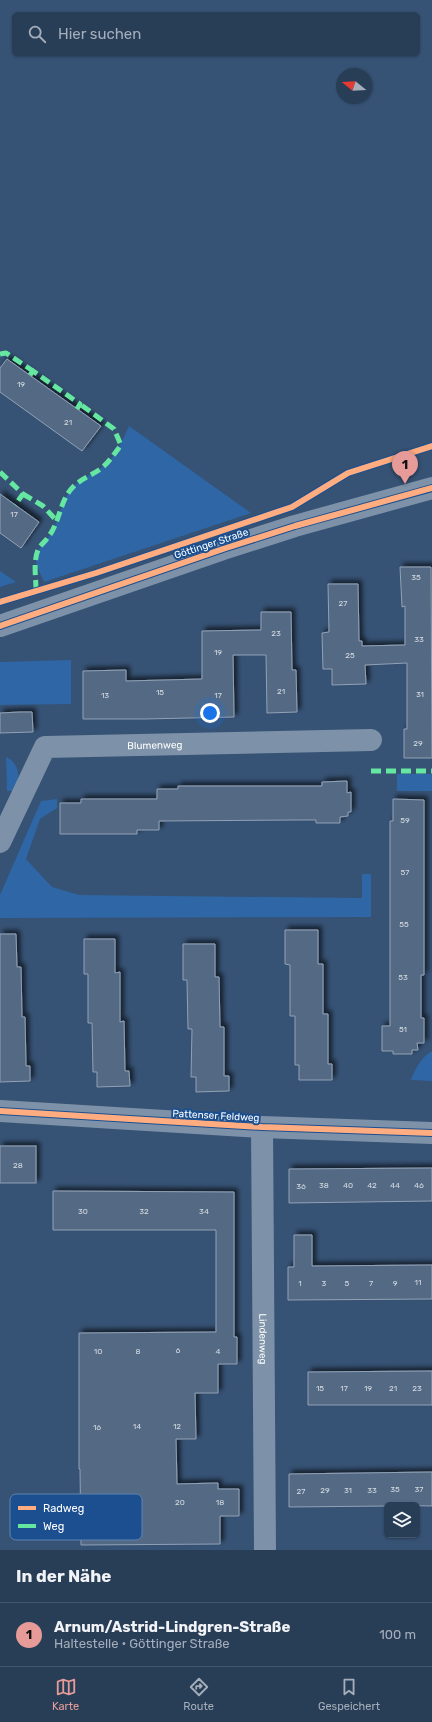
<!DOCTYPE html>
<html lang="de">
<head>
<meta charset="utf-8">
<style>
	body { margin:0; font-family:Rubik,sans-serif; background:#344961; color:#f1f3f6 }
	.controls { position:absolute; right:12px; bottom:12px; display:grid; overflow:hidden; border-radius:6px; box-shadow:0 1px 3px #0004 }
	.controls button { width:36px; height:36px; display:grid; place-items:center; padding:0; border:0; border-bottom:1px solid #44576d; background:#283e57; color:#f1f3f6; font:20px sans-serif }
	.compass { position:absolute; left:336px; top:68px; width:36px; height:36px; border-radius:50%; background:#283e57; box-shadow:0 1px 3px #0004; rotate:288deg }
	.you { position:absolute; left:210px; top:713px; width:14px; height:14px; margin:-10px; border:3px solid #fff; border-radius:50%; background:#1a73e8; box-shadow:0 0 0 6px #1a73e833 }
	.badge { display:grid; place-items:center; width:26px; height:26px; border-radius:50%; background:#e69b98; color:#111; font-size:13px; font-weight:700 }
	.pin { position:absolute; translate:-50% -33px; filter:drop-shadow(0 1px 2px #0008) }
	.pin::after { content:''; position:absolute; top:21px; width:14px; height:12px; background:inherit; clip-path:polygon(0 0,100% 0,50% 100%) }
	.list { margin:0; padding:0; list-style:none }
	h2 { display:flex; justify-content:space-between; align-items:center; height:52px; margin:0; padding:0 16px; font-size:17px }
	h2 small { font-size:13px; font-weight:400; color:#a5aeba }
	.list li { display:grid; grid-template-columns:26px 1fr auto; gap:12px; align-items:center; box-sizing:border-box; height:64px; padding:0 16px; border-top:1px solid #44576d }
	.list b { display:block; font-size:15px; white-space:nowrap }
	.list p { margin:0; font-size:13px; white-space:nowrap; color:#a5aeba }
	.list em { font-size:13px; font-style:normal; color:#a5aeba }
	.icon { flex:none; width:22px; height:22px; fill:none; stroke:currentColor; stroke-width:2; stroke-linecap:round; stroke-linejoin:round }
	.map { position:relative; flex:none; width:432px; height:1550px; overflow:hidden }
	.search { position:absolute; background:#283e57; box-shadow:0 1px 3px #0004; left:12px; right:12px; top:12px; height:44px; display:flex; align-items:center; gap:10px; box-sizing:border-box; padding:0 14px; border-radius:6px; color:#a5aeba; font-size:15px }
	.sheet { height:116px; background:#283e57 }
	nav { display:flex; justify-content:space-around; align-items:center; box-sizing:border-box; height:56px; border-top:1px solid #44576d; background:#283e57; font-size:11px; color:#a5aeba }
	nav a { display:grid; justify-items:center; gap:2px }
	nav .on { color:#e69b98 }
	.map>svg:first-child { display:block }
	.green { fill:#2f66a5 }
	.building { fill:#526984; stroke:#92a2b6; filter:url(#shadow) }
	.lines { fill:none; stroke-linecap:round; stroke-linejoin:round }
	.minor { stroke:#7d92a8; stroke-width:22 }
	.quiet { stroke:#66e7a1; stroke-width:5; stroke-dasharray:10 5; stroke-linecap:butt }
	.cycleway-casing { stroke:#1b4f8f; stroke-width:8 }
	.cycleway { stroke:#ffac80; stroke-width:6 }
	.labels { text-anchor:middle; stroke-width:4; stroke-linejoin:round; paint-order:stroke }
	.number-label { font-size:8px; fill:#d4dae0 }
	.street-label { font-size:10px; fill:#fff; stroke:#1b4f8f }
	.key { fill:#1b4f8f; stroke:#5f84b1; stroke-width:1 }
	.key-label { font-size:11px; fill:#fff }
</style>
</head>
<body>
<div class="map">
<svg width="432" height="1550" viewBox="0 0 432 1550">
	<defs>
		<filter id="shadow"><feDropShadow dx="3.5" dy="-3.5" stdDeviation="2" flood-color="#0009"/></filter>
	</defs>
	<rect width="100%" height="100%" fill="#365274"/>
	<g class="green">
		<path d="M129,426L251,513L44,582C42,576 36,567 36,560C36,549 44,544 49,536C60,521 60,501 73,487C80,479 89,475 98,470C114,461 122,442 129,426Z"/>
		<polygon points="0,571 16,582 0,587"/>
		<polygon points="71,660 71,704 0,705 0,662"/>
		<path d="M6,757C20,763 19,777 18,791H7Z"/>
		<rect x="397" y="774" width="35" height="17"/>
		<polygon points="57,799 57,808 40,819 26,859 52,887 79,895 362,898 362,874 371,874 371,917 0,918 0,895 41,801"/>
		<path d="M432,1051V1081L411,1080C415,1069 421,1057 432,1051Z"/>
	</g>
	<g class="building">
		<polygon points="7,359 101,426 82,451 0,392 0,368"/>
		<polygon points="0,494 39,522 21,548 0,533"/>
		<polygon points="400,567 431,567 432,758 404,758 404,729 407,729 407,663 365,665 366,684 332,685 332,669 323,669 322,633 329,632 328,584 358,584 359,641 362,641 362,646 405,645 405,606 402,607"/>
		<polygon points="261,612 291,612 292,670 296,670 297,712 267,713 266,655 233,655 234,717 144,719 83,719 83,671 126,670 126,681 202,679 202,631 261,630"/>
		<polygon points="20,712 32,712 33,732 0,733 0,713"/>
		<polygon points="347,781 347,793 351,792 351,812 348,812 348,816 340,817 340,823 316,823 316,820 298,820 159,821 159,830 137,830 137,834 60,834 60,803 81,803 81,799 157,799 157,789 178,789 178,786 322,786 322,782"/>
		<polygon points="393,799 424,800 424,975 421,975 421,1018 424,1018 424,1043 417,1043 418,1050 412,1050 412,1054 393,1054 393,1051 382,1051 382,1026 390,1026 390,821 393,821"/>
		<polygon points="285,930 318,930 318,964 323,964 323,1014 328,1014 328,1064 332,1064 332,1080 299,1080 299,1065 295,1065 295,1016 290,1016 290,965 285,964"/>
		<polygon points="0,934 16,934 17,967 21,967 22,1017 25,1017 26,1066 30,1066 30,1081 0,1082"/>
		<polygon points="84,939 115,939 115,973 120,972 120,1022 124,1021 125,1071 129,1071 130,1086 97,1087 97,1072 93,1072 92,1023 88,1023 88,974 84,974"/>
		<polygon points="183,944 215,944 215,977 219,977 220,1027 224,1027 224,1076 229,1076 229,1091 196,1092 196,1077 191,1077 192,1029 188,1029 187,980 183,980"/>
		<rect x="0" y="1146" width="36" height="37"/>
		<polygon points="432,1168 432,1201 289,1203 289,1169"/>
		<polygon points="53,1191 234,1192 234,1337 237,1337 237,1364 218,1364 218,1393 195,1393 196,1439 176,1439 177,1484 218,1483 218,1489 239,1489 239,1516 220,1516 220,1544 81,1545 80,1469 79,1469 79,1333 216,1332 216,1230 53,1230"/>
		<polygon points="294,1235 312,1235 312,1266 432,1265 432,1299 288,1300 288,1267 294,1267"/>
		<polygon points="432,1371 432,1405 308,1405 308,1372"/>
		<polygon points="432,1472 432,1506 387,1505 387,1506 289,1507 289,1474"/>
	</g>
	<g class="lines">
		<g class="minor">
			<polyline points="0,626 223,549 295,526 432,488"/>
			<path id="s1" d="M0,842L45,747L371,740"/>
			<polyline points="0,1111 262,1127 432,1133"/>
			<path id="s2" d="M262,1127L265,1550"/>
		</g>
		<g class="quiet">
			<polyline points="0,354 6,353 33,371"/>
			<polyline points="30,375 33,371 80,404 77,409"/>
			<polyline points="0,472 23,494 15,505"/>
			<polyline points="23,494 43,506 57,521"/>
			<path d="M36,590C36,578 33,562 38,550C40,545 46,541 49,536C60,521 60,500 73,487C81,479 90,476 99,470C108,464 114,454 121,445L114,429L80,404"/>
			<polyline points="371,771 432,771"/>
		</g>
		<g class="cycleway-casing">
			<g id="cycleway">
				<polyline points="0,602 96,573 292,507 348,473 432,446"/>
				<polyline points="0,626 223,549 295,526 432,488"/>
				<polyline points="0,1111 262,1127 432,1133"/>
			</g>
		</g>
		<use href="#cycleway" class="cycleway"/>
	</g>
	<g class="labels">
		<g class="number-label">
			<text x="21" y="387">19</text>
			<text x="68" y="425">21</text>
			<text x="14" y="517">17</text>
			<text x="416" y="580">35</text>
			<text x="343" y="606">27</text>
			<text x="276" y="636">23</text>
			<text x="419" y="642">33</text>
			<text x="218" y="655">19</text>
			<text x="350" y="658">25</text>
			<text x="281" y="694">21</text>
			<text x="160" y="695">15</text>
			<text x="420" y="697">31</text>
			<text x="105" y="698">13</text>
			<text x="218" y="698">17</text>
			<text x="418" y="746">29</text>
			<text x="405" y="823">59</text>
			<text x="405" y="875">57</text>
			<text x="404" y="927">55</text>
			<text x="403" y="980">53</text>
			<text x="403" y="1032">51</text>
			<text x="18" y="1168">28</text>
			<text x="324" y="1188">38</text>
			<text x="348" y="1188">40</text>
			<text x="372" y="1188">42</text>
			<text x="395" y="1188">44</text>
			<text x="419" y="1188">46</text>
			<text x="301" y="1189">36</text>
			<text x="83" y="1214">30</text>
			<text x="144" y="1214">32</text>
			<text x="204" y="1214">34</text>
			<text x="418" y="1285">11</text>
			<text x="300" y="1286">1</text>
			<text x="324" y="1286">3</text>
			<text x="347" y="1286">5</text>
			<text x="371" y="1286">7</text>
			<text x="395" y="1286">9</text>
			<text x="178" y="1353">6</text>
			<text x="98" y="1354">10</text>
			<text x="138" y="1354">8</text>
			<text x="218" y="1354">4</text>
			<text x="320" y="1391">15</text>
			<text x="344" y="1391">17</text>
			<text x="368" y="1391">19</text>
			<text x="393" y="1391">21</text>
			<text x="417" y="1391">23</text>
			<text x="137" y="1429">14</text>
			<text x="177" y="1429">12</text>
			<text x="97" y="1430">16</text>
			<text x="395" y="1492">35</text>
			<text x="419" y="1492">37</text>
			<text x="325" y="1493">29</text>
			<text x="348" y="1493">31</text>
			<text x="372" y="1493">33</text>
			<text x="301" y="1494">27</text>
			<text x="180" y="1505">20</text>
			<text x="220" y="1505">18</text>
		</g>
		<g class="street-label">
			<text transform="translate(211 543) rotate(-18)" y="4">Göttinger Straße</text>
			<text dy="4" stroke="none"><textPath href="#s1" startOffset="215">Blumenweg</textPath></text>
			<text transform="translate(216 1115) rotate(3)" y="4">Pattenser Feldweg</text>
			<text dy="4" stroke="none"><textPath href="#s2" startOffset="212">Lindenweg</textPath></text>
		</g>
	</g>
	<rect x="10" y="1494" width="132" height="46" rx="6" class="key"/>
	<rect x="18" y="1506" width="18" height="4" fill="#ffac80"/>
	<rect x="18" y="1524" width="18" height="4" fill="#66e7a1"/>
	<g class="key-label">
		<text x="43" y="1512">Radweg</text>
		<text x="43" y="1530">Weg</text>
	</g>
</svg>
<div class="controls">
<button><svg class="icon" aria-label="layers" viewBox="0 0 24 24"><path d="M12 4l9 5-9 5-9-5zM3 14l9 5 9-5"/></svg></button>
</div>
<svg class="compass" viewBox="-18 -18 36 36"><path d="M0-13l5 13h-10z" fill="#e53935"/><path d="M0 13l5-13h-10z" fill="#a5aeba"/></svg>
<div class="you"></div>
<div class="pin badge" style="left:405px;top:484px">1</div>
<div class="search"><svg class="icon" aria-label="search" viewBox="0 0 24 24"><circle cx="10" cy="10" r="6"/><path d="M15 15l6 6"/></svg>Hier suchen</div>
</div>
<section class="sheet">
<h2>In der Nähe<small></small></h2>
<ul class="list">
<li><span class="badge">1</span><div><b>Arnum/Astrid-Lindgren-Straße</b><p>Haltestelle · Göttinger Straße</p></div><em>100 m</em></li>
</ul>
</section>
<nav>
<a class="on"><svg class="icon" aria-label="map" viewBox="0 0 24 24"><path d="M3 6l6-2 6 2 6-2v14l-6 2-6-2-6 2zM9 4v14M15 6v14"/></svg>Karte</a>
<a><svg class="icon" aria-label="directions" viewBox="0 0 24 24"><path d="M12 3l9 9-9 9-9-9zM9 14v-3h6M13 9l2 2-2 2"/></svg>Route</a>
<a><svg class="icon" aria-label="saved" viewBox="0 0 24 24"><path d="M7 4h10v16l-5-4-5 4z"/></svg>Gespeichert</a>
</nav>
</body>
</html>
